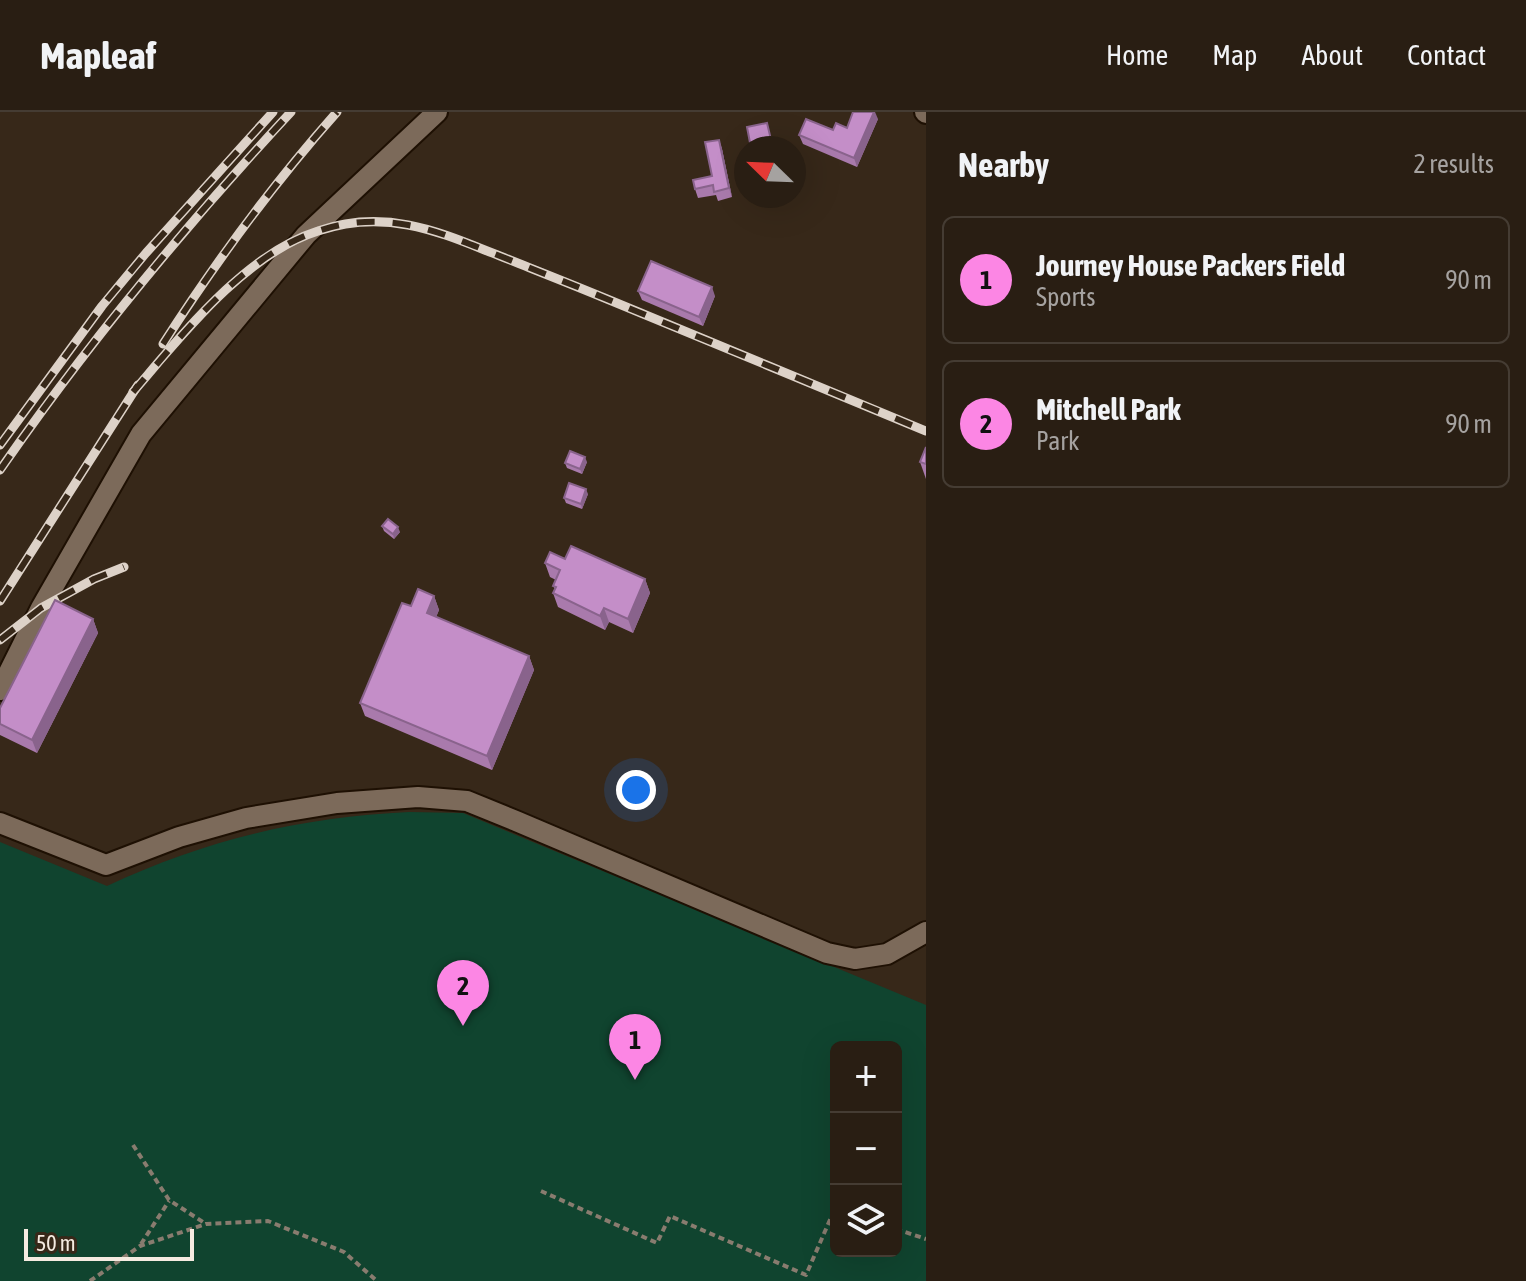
<!DOCTYPE html>
<html lang="en">
<head>
<meta charset="utf-8">
<style>
	body { margin:0; font-family:"Asap Condensed",sans-serif; background:#352b21; color:#f1f3f6 }
	.controls { position:absolute; right:24px; bottom:24px; display:grid; overflow:hidden; border-radius:12px; box-shadow:0 8px 32px #0002 }
	.controls button { width:72px; height:72px; display:grid; place-items:center; padding:0; border:0; border-bottom:2px solid #453c33; background:#291e13; color:#f1f3f6; font:40px sans-serif }
	.compass { position:absolute; left:734px; top:24px; width:72px; height:72px; border-radius:50%; background:#291e13; box-shadow:0 8px 32px #0002; rotate:293deg }
	.scale { position:absolute; left:24px; bottom:20px; width:170px; box-sizing:border-box; padding-left:8px; border:4px solid #f5ebe1; border-top:0; font-size:22px; line-height:28px; white-space:nowrap; color:#f5ebe1; -webkit-text-stroke:6px #372819; paint-order:stroke }
	.you { position:absolute; left:636px; top:678px; width:28px; height:28px; margin:-20px; border:6px solid #fff; border-radius:50%; background:#1a73e8; box-shadow:0 0 0 12px #1a73e833 }
	.badge { display:grid; place-items:center; width:52px; height:52px; border-radius:50%; background:#fc86e4; color:#111; font-size:26px; font-weight:700 }
	.pin { position:absolute; translate:-50% -66px; filter:drop-shadow(0 2px 4px #0008) }
	.pin::after { content:''; position:absolute; top:42px; width:28px; height:24px; background:inherit; clip-path:polygon(0 0,100% 0,50% 100%) }
	.list { margin:0; padding:0; list-style:none }
	h2 { display:flex; justify-content:space-between; align-items:center; height:104px; margin:0; padding:0 32px; font-size:34px }
	h2 small { font-size:26px; font-weight:400; color:#a5a2a0 }
	.list li { display:grid; grid-template-columns:52px 1fr auto; gap:24px; align-items:center; box-sizing:border-box; height:128px; margin:0 16px 16px; padding:0 16px; border:2px solid #453c33; border-radius:12px }
	.list b { display:block; font-size:30px; white-space:nowrap }
	.list p { margin:0; font-size:26px; white-space:nowrap; color:#a5a2a0 }
	.list em { font-size:26px; font-style:normal; color:#a5a2a0 }
	.icon { flex:none; width:44px; height:44px; fill:none; stroke:currentColor; stroke-width:2; stroke-linecap:round; stroke-linejoin:round }
	.map { position:relative; flex:none; width:926px; height:1169px; overflow:hidden }
	header { display:flex; align-items:center; gap:48px; box-sizing:border-box; height:112px; padding:0 40px; background:#291e13; border-bottom:2px solid #453c33 }
	header strong { font-size:38px }
	nav { display:flex; gap:44px; margin-inline-start:auto; font-size:28px }
	main { display:flex }
	aside { flex:1; background:#291e13 }
	.map>svg:first-child { display:block }
	.green { fill:#10442f; fill-rule:evenodd }
	.lines { fill:none; stroke-linecap:round; stroke-linejoin:round }
	.minor-casing { stroke:#1e1003; stroke-width:24 }
	.path { stroke:#897c6f; stroke-width:4; stroke-dasharray:6 4; stroke-linecap:butt }
	.minor { stroke:#7c6a5a; stroke-width:20 }
	.rail-casing { stroke:#ddd2c8; stroke-width:9 }
	.rail { stroke:#372819; stroke-width:6; stroke-dasharray:18; stroke-linecap:butt }
	.wall { fill:#a97aac }
	.shaded-wall { fill:#89638c }
	.building { fill:#c48ec8; stroke:#89638c; stroke-width:2 }
</style>
</head>
<body>
<header>
<strong>Mapleaf</strong>
<nav><a>Home</a><a>Map</a><a>About</a><a>Contact</a></nav>
</header>
<main>
<div class="map">
<svg width="926" height="1169" viewBox="0 0 926 1169">
	<rect width="100%" height="100%" fill="#372819"/>
	<path class="green" d="M409,700L463,701L926,893V1169H0V730L107,774C205,728 301,705 409,700ZM836,935H896V1139H836Z"/>
	<g class="lines">
		<g class="minor-casing">
			<g id="minor">
				<polyline points="925,0 926,1"/>
				<polyline points="0,578 41,496 141,322 306,123 437,0"/>
				<polyline points="0,711 106,753 179,725 246,706 337,691 418,685 467,689 516,709 827,841 855,847 887,842 926,820"/>
			</g>
		</g>
		<g class="path">
			<polyline points="133,1033 169,1088 206,1112"/>
			<polyline points="541,1079 657,1131 670,1104 806,1163 836,1094"/>
			<polyline points="896,1117 926,1127"/>
			<polyline points="141,1132 169,1089"/>
			<polyline points="90,1169 140,1134 206,1112 268,1109 344,1140 377,1169"/>
		</g>
		<use href="#minor" class="minor"/>
		<g class="rail-casing">
			<g id="rail">
				<path d="M163,232C215,151 273,72 337,0"/>
				<path d="M133,280C182,223 245,142 318,119C347,109 377,107 408,113C440,119 469,132 500,144C535,158 571,172 607,187C713,231 820,275 926,319"/>
				<polyline points="0,333 102,194 146,141 273,0"/>
				<path d="M0,358C88,231 186,113 291,0"/>
				<polyline points="0,489 138,273"/>
				<polyline points="0,528 41,496 94,467 124,455"/>
			</g>
		</g>
		<use href="#rail" class="rail"/>
	</g>
	<g class="wall">
		<polygon points="878,7 857,55 803,32 799,23 847,16"/>
		<polygon points="719,28 722,37 732,85 718,89 716,83 698,86 695,77 712,64"/>
		<polygon points="638,179 715,184 703,214 642,188"/>
		<polygon points="926,335 926,367 920,350"/>
		<polygon points="587,350 582,362 567,356 565,351"/>
		<polygon points="588,382 582,397 566,391 564,386"/>
		<polygon points="382,414 400,420 394,427 384,419"/>
		<polygon points="565,447 645,467 650,481 633,521 609,510 605,518 558,495 553,481 555,477 553,474 556,468 550,465 545,451"/>
		<polygon points="434,484 439,498 436,505 529,544 534,558 492,658 365,604 360,591 411,494"/>
		<polygon points="93,507 98,521 37,641 0,623 0,596"/>
	</g>
	<g class="shaded-wall">
		<polygon points="874,0 875,0 878,7 857,55 854,46"/>
		<polygon points="719,28 722,37 732,85 729,76"/>
		<polygon points="712,175 715,184 703,214 699,205"/>
		<polygon points="585,345 587,350 582,362 580,357"/>
		<polygon points="586,377 588,382 582,397 581,392"/>
		<polygon points="398,415 400,420 394,427 393,422"/>
		<polygon points="645,467 650,481 633,521 628,507"/>
		<polygon points="434,484 439,498 432,515 427,501"/>
		<polygon points="604,496 609,510 605,518 600,504"/>
		<polygon points="93,507 98,521 37,641 32,628"/>
		<polygon points="529,544 534,558 492,658 487,644"/>
	</g>
	<g class="building">
		<polygon points="853,0 874,0 854,46 799,23 806,7 833,18 836,11 847,16"/>
		<polygon points="767,11 773,36 751,36 747,15"/>
		<polygon points="719,28 729,76 714,80 713,73 695,77 693,68 712,64 705,30"/>
		<polygon points="651,149 712,175 699,205 638,179"/>
		<polygon points="926,335 926,352 920,350"/>
		<polygon points="570,339 585,345 580,357 565,351"/>
		<polygon points="569,371 586,377 581,392 564,386"/>
		<polygon points="388,407 398,415 393,422 382,414"/>
		<polygon points="571,434 645,467 628,507 604,496 600,504 553,481 556,475 553,474 560,458 545,451 550,440 565,447"/>
		<polygon points="418,477 434,484 427,501 529,544 487,644 360,591 402,491 411,494"/>
		<polygon points="55,488 93,507 32,628 0,612 0,596"/>
	</g>
</svg>
<div class="controls">
<button>+</button>
<button>−</button>
<button><svg class="icon" aria-label="layers" viewBox="0 0 24 24"><path d="M12 4l9 5-9 5-9-5zM3 14l9 5 9-5"/></svg></button>
</div>
<svg class="compass" viewBox="-18 -18 36 36"><path d="M0-13l5 13h-10z" fill="#e53935"/><path d="M0 13l5-13h-10z" fill="#a5a2a0"/></svg>
<div class="scale">50 m</div>
<div class="you"></div>
<div class="pin badge" style="left:635px;top:968px">1</div>
<div class="pin badge" style="left:463px;top:914px">2</div>
</div>
<aside>
<h2>Nearby<small>2 results</small></h2>
<ul class="list">
<li><span class="badge">1</span><div><b>Journey House Packers Field</b><p>Sports</p></div><em>90 m</em></li>
<li><span class="badge">2</span><div><b>Mitchell Park</b><p>Park</p></div><em>90 m</em></li>
</ul>
</aside>
</main>
</body>
</html>
